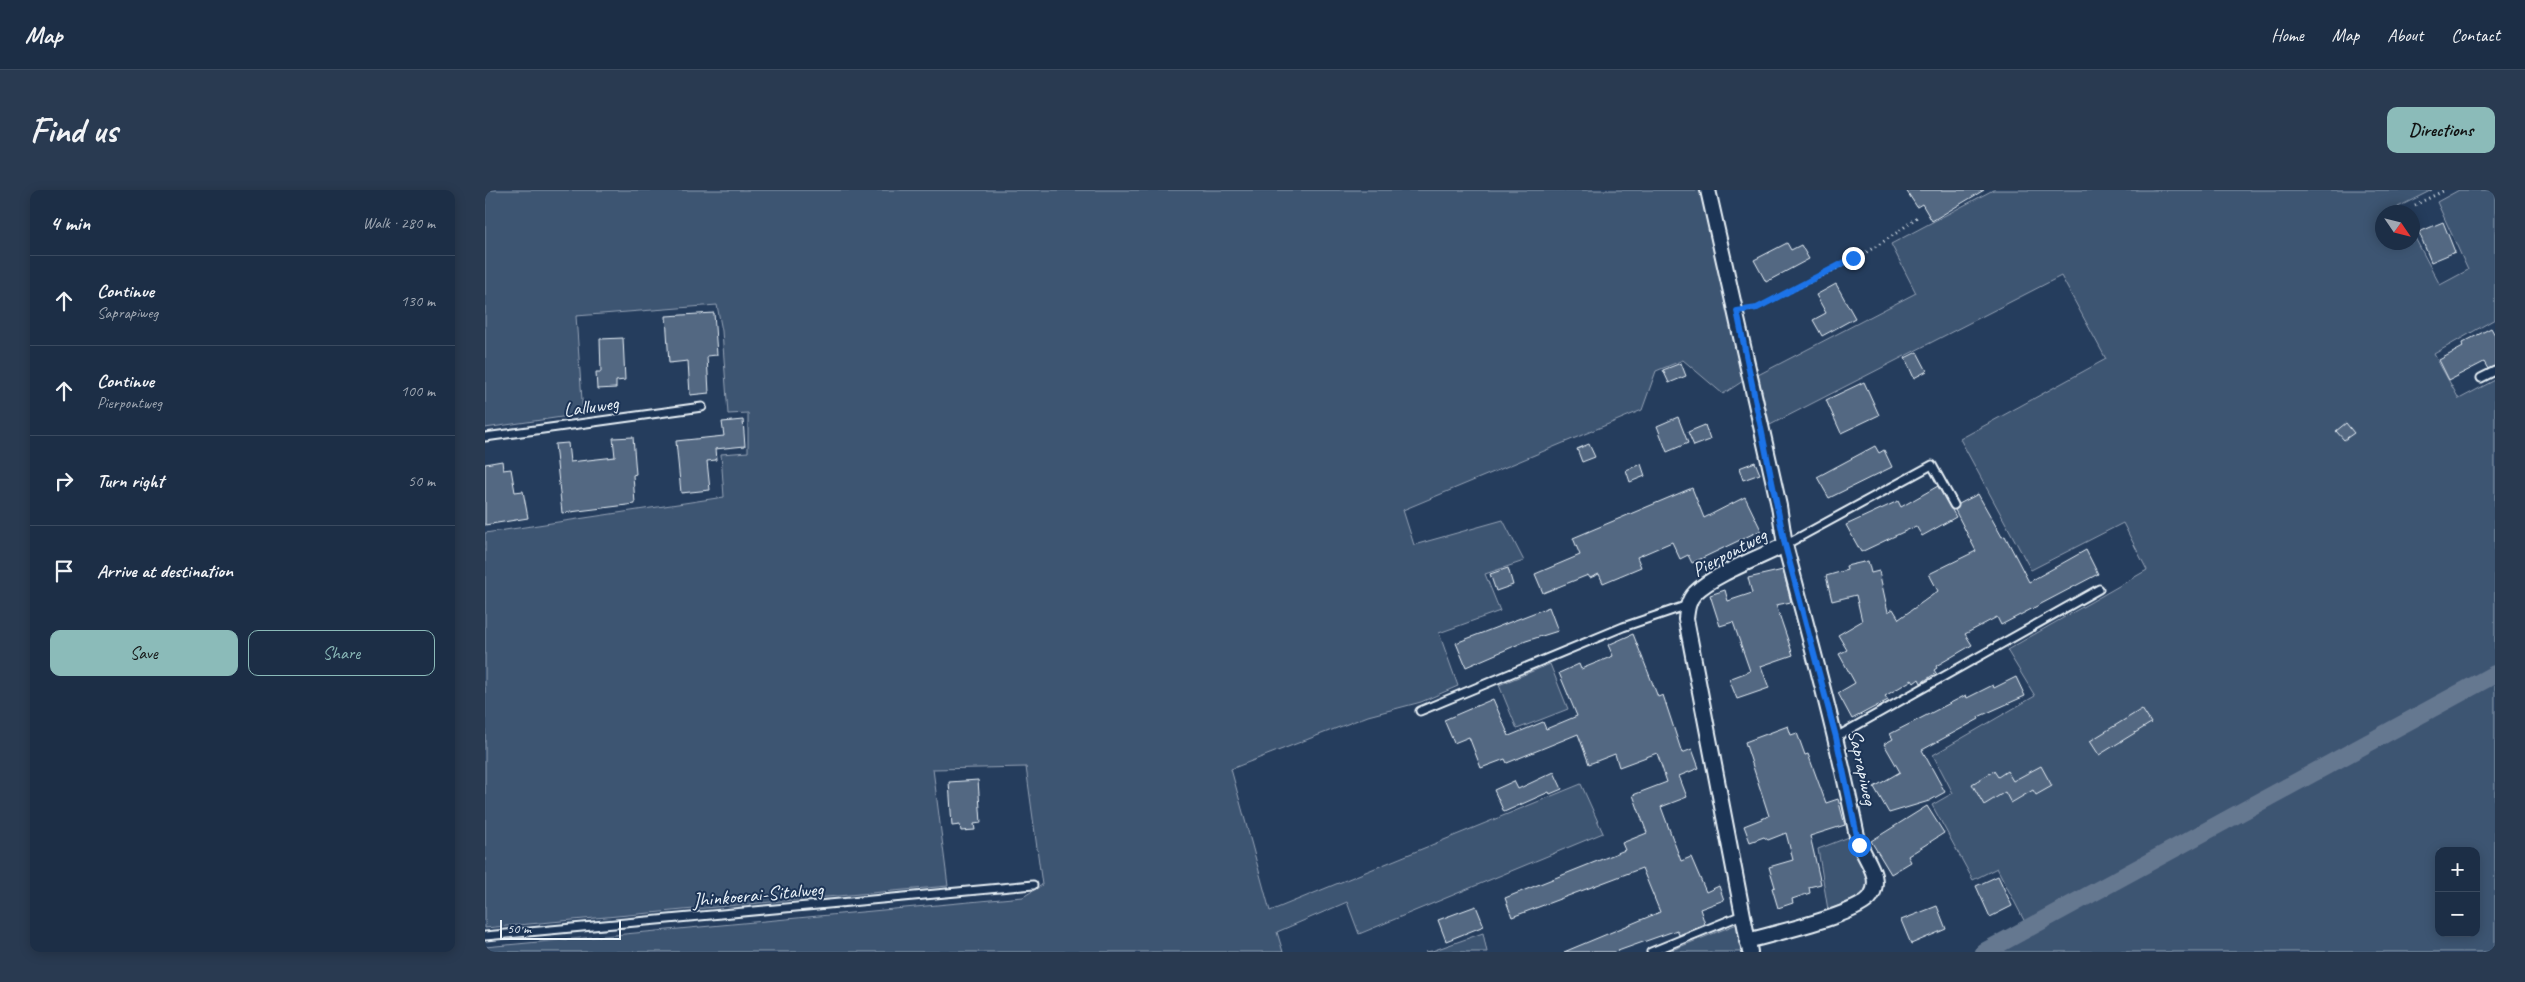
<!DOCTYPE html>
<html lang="en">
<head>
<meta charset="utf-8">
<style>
	body { margin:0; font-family:Caveat,sans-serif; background:#293a51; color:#f1f3f6 }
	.controls { position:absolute; right:15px; bottom:15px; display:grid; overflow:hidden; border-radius:10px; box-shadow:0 2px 12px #0003 }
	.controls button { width:45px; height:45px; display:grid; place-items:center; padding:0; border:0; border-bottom:1px solid #3a4a5f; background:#1c2e46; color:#f1f3f6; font:25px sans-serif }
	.compass { position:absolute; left:1890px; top:15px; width:45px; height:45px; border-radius:50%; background:#1c2e46; box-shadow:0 2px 12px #0003; rotate:125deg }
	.scale { position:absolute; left:15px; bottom:12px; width:121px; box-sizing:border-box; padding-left:5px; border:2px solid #e8f1f8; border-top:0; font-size:14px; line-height:18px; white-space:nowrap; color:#e8f1f8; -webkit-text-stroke:4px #1d3557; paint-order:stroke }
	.stop { position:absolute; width:15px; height:15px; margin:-11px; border:4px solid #1a73e8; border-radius:50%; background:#fff }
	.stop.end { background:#1a73e8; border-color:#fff; box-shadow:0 1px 5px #0008 }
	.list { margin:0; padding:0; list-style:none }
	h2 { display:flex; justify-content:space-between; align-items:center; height:65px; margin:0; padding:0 20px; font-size:21px }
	h2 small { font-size:16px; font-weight:400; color:#a0a8b3 }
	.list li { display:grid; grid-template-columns:32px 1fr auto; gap:15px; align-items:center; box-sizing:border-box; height:90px; padding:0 20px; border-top:1px solid #3a4a5f }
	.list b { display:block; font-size:19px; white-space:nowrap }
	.list p { margin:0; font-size:16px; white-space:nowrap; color:#a0a8b3 }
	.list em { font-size:16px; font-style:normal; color:#a0a8b3 }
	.actions { display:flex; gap:10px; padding:15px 20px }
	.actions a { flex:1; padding:11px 0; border:1px solid #8bbbb9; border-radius:10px; text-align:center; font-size:18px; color:#8bbbb9 }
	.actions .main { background:#8bbbb9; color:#111 }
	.icon { flex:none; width:28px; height:28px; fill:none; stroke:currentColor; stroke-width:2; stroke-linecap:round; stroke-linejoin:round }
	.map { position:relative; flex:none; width:2010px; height:762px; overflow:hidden; border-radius:10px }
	header { display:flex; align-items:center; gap:30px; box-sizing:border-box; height:70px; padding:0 25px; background:#1c2e46; border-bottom:1px solid #3a4a5f }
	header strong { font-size:24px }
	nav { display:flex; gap:28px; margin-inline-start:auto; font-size:18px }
	.intro { display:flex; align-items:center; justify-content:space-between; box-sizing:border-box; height:120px; padding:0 30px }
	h1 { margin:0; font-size:35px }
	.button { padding:12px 22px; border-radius:10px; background:#8bbbb9; color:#111; font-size:18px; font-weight:700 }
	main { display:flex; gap:30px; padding:0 30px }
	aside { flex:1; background:#1c2e46; border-radius:10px; box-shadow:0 2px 12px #0003 }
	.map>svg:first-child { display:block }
	.green { fill:#3e5472; stroke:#93a2b5; fill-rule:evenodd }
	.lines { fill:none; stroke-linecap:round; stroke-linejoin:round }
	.canal { stroke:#657890; stroke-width:18 }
	.building { fill:#536782; stroke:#e8f1f8 }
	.lane-casing { stroke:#e8f1f8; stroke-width:11 }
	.street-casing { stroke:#e8f1f8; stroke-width:18 }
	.path { stroke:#e8f1f8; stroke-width:3; stroke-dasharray:1 4; stroke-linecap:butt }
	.lane { stroke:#1d3557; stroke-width:7 }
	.street { stroke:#1d3557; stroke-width:14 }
	.route { stroke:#1a73e8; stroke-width:6 }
	.labels { text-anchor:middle; stroke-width:4; stroke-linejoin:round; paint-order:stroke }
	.street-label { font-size:20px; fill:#e8f1f8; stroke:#1d3557 }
</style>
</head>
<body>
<header>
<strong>Map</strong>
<nav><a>Home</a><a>Map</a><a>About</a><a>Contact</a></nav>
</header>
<div class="intro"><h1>Find us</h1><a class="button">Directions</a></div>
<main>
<aside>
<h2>4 min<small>Walk · 280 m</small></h2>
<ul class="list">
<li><svg class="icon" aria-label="ahead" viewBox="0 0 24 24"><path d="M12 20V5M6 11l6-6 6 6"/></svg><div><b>Continue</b><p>Saprapiweg</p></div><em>130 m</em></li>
<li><svg class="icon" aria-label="ahead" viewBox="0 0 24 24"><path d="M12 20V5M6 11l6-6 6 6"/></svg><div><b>Continue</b><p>Pierpontweg</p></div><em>100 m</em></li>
<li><svg class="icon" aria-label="right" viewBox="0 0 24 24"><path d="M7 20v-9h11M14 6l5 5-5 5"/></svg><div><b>Turn right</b></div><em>50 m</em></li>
<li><svg class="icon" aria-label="arrive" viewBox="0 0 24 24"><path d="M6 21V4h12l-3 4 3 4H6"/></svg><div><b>Arrive at destination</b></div></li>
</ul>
<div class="actions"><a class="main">Save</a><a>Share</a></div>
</aside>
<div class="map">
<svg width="2010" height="762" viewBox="0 0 2010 762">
	<rect width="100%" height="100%" fill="#253d5d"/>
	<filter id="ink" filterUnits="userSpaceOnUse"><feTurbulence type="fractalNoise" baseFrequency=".02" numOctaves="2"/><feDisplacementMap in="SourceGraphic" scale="10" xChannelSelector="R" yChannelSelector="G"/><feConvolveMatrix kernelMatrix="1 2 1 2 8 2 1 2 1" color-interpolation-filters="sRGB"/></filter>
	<g filter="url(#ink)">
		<g class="green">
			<polygon points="0,0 1218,0 1258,191 1238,204 1198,170 1171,181 1157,220 918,320 929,355 1018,330 1039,371 1000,384 1015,421 954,443 973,496 936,512 883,526 746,579 785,721 1096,594 1118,643 874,744 862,712 792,742 798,762 0,762 0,757 538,707 557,695 541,577 448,579 463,696 0,738 0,343 239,307 236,264 263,262 263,223 243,224 237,141 232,115 91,126 98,224 0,238"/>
			<path d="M1508,0H1947L1913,17L1916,22H1898V52H1928V44L1955,95L1983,80L1952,12L1974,0H2010V129L1949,164L1974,209L2010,190V762H1499L1543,738L1512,678L1488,690L1447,615L1468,603L1448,565L1550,506L1522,460L1662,380L1638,333L1546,380L1475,249L1621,169L1576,86L1285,235L1273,185L1431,103L1406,54ZM1954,661H1991V743H1954Z"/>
			<polygon points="1065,474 1083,519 1032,539 1014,495"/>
			<polygon points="1364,647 1384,692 1379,705 1343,720 1333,659"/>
			<polygon points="1252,734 1258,762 1182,762"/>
			<polygon points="998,743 1002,762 940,762 947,761"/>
		</g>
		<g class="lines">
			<polyline class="canal" points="1499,762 2010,484"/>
		</g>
		<g class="building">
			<polygon points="1421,0 1499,0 1447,31 1437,14 1432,17"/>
			<polygon points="1958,32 1970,62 1946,72 1934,42"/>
			<polygon points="1302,53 1306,60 1316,55 1324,69 1281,92 1269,70"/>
			<polygon points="1351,94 1370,128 1337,146 1328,130 1341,123 1331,105"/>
			<polygon points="229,123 232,165 222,166 224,203 205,205 203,171 184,173 181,126"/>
			<polygon points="2006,138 2010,145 2010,176 2003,179 1999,172 1964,190 1954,170 1978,157 1977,153"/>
			<polygon points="138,148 140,190 131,191 131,198 112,199 111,182 116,182 115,149"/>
			<polygon points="1432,162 1442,181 1429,188 1420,168"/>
			<polygon points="1196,173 1201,186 1184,193 1178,180"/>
			<polygon points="1379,192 1394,225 1356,243 1341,210"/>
			<polygon points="1193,227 1203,253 1182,262 1172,236"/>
			<polygon points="258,230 260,256 230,259 231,270 222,271 225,300 196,303 191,251 239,246 237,232"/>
			<polygon points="1861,233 1869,243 1859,250 1851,241"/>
			<polygon points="1220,235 1225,250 1209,256 1203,242"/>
			<polygon points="148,247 151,284 148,285 150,314 77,323 70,254 83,253 85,272 130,267 128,248"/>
			<polygon points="1104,254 1110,267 1097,272 1092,259"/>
			<polygon points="1390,256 1394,263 1399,260 1407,277 1344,308 1332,287"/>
			<polygon points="17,271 18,280 26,279 30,302 38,301 43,328 0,335 0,274"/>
			<polygon points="1270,272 1275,284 1258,290 1254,278"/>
			<polygon points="1156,274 1160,286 1145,292 1141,280"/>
			<polygon points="1453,296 1471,327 1437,346 1431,336 1376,362 1361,335 1413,311 1416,317"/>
			<polygon points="1207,298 1219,328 1260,307 1276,340 1207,373 1203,365 1195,369 1187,352 1152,367 1156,377 1118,393 1114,384 1105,388 1103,385 1058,403 1050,384 1095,365 1088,348"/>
			<polygon points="1493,304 1517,347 1520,346 1544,392 1601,360 1613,384 1516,435 1512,427 1480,444 1487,455 1451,476 1452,478 1449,480 1451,483 1436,493 1434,489 1429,493 1427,490 1400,506 1403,510 1367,529 1353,503 1370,493 1354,464 1362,460 1353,445 1377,431 1371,405 1347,411 1341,386 1362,380 1361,376 1383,371 1386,383 1394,381 1403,422 1408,419 1414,429 1453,401 1444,384 1491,361 1470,320 1474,314"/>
			<polygon points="1023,378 1028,395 1011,401 1005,384"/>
			<polygon points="1298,380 1306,412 1291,415 1308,465 1276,476 1284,498 1252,509 1244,489 1265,481 1248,432 1235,436 1225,405 1240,400 1243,411 1267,403 1263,388"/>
			<polygon points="1064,417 1073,441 1041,451 981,477 971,453"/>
			<polygon points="1148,444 1173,507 1178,505 1197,563 1207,559 1214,578 1194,586 1202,607 1176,617 1196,671 1206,667 1221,702 1234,696 1239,710 1215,719 1220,734 1194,745 1192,740 1130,762 1079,762 1175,722 1157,678 1027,727 1020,708 1140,660 1137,653 1162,643 1148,605 1182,592 1172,563 1134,577 1130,564 1104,574 1093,544 1022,573 1020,569 996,578 984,547 969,553 959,530 1008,509 1024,546 1058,532 1061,539 1092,526 1074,483 1094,474 1096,479 1128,466 1123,455"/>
			<polygon points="1531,487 1540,506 1493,527 1494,529 1437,560 1460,602 1444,611 1404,623 1389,597 1415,582 1399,554 1408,549 1405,544 1481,505 1482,508 1508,495 1509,498"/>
			<polygon points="1657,519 1666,533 1614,565 1605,551"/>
			<polygon points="1303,536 1306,545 1312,543 1320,565 1323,564 1341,613 1353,609 1360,635 1325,646 1336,694 1324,697 1325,703 1307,709 1308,713 1293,718 1287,698 1290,697 1284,677 1308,670 1301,643 1283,650 1279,647 1265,652 1259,636 1284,626 1260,552"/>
			<polygon points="1556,576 1567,596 1551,605 1548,600 1526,613 1520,602 1499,615 1487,594 1509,581 1513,587 1522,581 1528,591"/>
			<polygon points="1069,582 1077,599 1065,604 1064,602 1019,622 1009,600 1029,591 1033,599"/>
			<polygon points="493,590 496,633 489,634 490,640 476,641 475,635 467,636 464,592"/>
			<polygon points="1442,616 1459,643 1423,666 1426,672 1406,684 1386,651"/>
			<polygon points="1513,686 1527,716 1505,727 1491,696"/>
			<polygon points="991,716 999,736 961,751 953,730"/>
			<polygon points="1452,716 1461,739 1426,754 1416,730"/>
		</g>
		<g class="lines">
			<g class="lane-casing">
				<g id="lane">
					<polyline points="1996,188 2010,181"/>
					<polyline points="0,247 217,217"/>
					<polyline points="1300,355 1447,275 1469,315"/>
					<polyline points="935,521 1138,437 1203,415"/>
					<polyline points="1351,547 1614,399"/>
					<polyline points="0,746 548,695"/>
					<polyline points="1166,762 1257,725"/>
				</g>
			</g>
			<g class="street-casing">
				<g id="street">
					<path d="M1223,0L1294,316L1300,355C1276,367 1227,385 1210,403C1203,410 1202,420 1201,429L1265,762"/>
					<path d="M1262,751C1286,744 1374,725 1386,706C1399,685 1376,666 1372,646C1352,548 1326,452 1300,355"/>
				</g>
			</g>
			<g class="path">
				<polyline points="1930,15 1960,0"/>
				<path d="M1265,119L1272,118C1326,90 1386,66 1432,27"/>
			</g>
			<use href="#lane" class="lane"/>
			<use href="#street" class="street"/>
		</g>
	</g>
	<g class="lines" filter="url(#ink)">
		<polyline class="route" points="1368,68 1272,118 1252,121 1300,355 1351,547 1374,655"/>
	</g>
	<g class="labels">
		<g class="street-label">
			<text transform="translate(106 216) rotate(-8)" y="7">Lalluweg</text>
			<text transform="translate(1244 362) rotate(-28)" y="7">Pierpontweg</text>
			<text transform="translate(1378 577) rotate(78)" y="7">Saprapiweg</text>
			<text transform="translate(273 704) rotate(-5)" y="7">Jhinkoerai-Sitalweg</text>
		</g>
	</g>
</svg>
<div class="controls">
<button>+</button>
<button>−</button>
</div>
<svg class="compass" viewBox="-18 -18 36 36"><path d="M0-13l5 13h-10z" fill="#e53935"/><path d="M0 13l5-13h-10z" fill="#a0a8b3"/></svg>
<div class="scale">50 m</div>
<div class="stop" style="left:1374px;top:655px"></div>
<div class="stop end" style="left:1368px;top:68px"></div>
</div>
</main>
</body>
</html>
